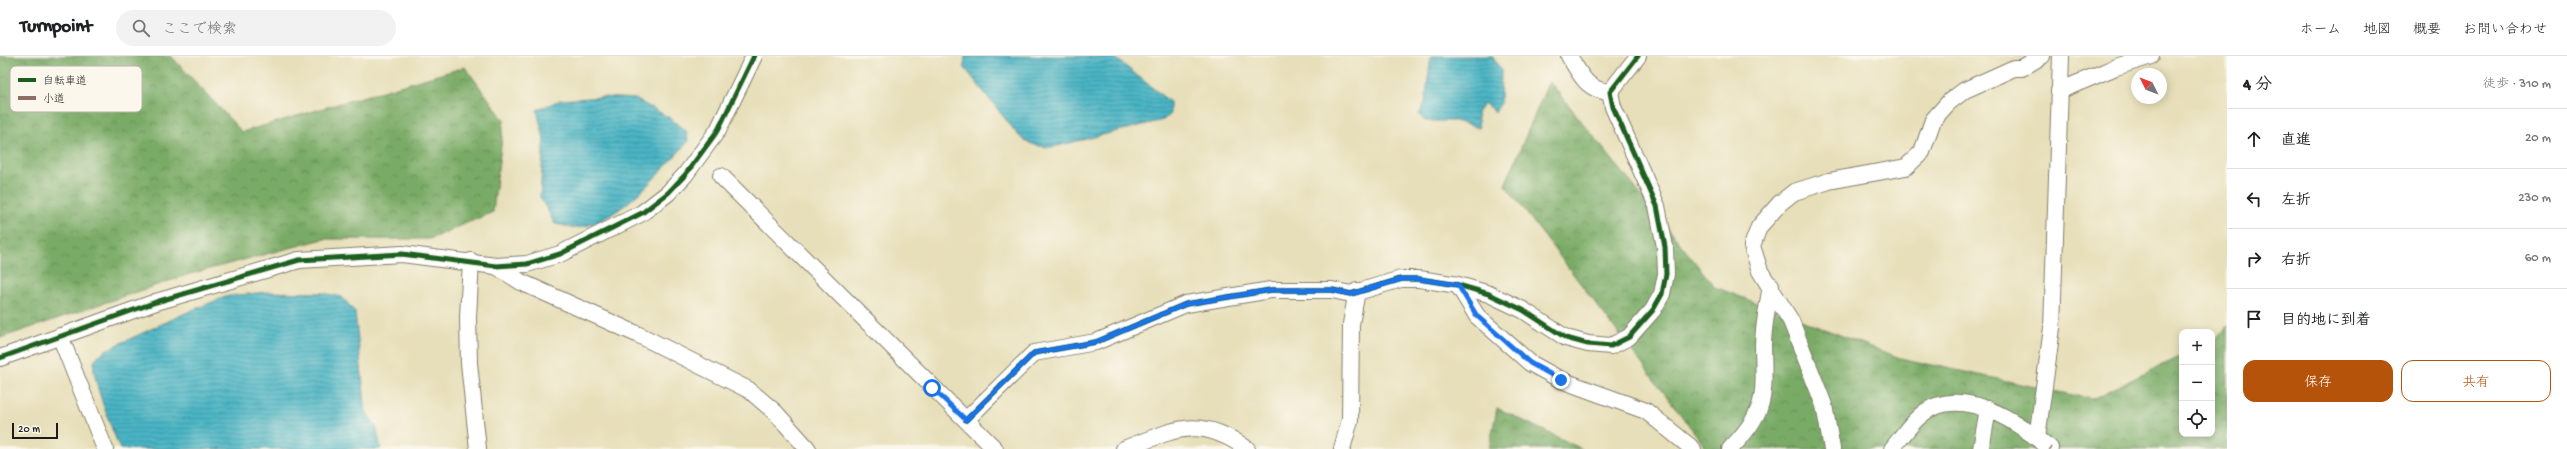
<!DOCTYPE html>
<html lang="ja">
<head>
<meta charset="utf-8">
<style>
	body { margin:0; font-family:"Gochi Hand","Klee One",sans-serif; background:#f2f2f2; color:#202124 }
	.controls { position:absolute; right:12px; bottom:12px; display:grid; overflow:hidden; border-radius:8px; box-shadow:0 2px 10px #0003 }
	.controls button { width:36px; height:36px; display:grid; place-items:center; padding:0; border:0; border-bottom:1px solid #e0e0e0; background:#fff; color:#202124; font:20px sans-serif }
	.compass { position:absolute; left:2131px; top:12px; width:36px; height:36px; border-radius:50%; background:#fff; box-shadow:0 2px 10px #0003; rotate:312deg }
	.scale { position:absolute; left:12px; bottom:10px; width:46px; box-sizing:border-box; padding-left:4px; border:2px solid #1c1c1c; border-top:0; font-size:11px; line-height:14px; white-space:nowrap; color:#1c1c1c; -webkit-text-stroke:3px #fbf7ec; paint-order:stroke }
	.stop { position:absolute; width:12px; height:12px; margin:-9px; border:3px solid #1a73e8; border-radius:50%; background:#fff }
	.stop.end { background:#1a73e8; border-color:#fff; box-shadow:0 1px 4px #0008 }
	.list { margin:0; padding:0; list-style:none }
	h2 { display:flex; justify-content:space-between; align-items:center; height:52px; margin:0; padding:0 16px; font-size:17px }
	h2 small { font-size:13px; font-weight:400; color:#757577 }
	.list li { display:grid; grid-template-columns:26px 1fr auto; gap:12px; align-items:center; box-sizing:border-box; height:60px; padding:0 16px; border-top:1px solid #e0e0e0 }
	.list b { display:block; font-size:15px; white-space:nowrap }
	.list em { font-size:13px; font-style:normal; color:#757577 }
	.actions { display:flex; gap:8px; padding:12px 16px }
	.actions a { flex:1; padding:9px 0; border:1px solid #b45309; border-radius:12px; text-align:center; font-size:14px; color:#b45309 }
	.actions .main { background:#b45309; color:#fff }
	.icon { flex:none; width:22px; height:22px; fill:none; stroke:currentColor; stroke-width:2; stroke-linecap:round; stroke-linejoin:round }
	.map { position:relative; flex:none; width:2227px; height:393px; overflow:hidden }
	header { display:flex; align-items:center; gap:24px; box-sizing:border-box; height:56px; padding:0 20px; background:#fff; border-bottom:1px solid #e0e0e0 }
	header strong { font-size:19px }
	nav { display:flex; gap:22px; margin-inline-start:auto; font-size:14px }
	.search { width:280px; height:36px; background:#f2f2f2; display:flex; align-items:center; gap:10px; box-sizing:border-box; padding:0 14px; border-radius:22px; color:#757577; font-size:15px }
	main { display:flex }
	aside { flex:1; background:#fff }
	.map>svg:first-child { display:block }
	.forest { fill:url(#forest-crowns); stroke:#4b6441 }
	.water { fill:url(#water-rules); stroke:#326870 }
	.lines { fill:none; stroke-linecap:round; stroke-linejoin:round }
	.minor-casing { stroke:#827e6a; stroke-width:18 }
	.minor { stroke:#fff; stroke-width:16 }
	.quiet { stroke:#8d6e63; stroke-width:4; stroke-dasharray:8 4; stroke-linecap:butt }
	.cycleway-casing { stroke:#fbf7ec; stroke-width:8 }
	.cycleway { stroke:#1b5e20; stroke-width:5 }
	.route { stroke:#1a73e8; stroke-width:5 }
	.key { fill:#fbf7ec; stroke:#b8b5ae; stroke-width:1 }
	.key-label { font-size:11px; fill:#1c1c1c }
</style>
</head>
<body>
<header>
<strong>Turnpoint</strong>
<div class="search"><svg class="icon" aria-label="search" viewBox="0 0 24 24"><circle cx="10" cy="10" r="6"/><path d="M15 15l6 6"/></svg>ここで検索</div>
<nav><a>ホーム</a><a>地図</a><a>概要</a><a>お問い合わせ</a></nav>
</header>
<main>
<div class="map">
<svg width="2227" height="393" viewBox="0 0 2227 393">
	<defs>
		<pattern id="forest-crowns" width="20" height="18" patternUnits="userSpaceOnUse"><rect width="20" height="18" fill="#7aab66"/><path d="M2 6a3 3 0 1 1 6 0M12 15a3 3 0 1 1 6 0" fill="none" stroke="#638a53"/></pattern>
		<pattern id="water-rules" width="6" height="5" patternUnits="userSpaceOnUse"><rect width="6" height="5" fill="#49b5c5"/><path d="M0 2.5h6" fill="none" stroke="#3c929f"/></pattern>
	</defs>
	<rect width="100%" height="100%" fill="#fbf7ec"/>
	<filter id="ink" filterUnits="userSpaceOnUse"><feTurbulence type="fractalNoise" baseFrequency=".025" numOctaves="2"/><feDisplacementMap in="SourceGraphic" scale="8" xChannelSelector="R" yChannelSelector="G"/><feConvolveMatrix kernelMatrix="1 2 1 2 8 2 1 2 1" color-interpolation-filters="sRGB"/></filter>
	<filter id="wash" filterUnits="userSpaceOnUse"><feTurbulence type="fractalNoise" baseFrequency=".012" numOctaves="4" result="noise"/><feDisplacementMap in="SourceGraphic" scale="16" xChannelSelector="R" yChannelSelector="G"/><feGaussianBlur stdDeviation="0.9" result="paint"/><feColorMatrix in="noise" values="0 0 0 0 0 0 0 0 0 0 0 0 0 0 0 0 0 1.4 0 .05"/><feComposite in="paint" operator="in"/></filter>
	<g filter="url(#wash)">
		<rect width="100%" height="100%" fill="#e7dfb9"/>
		<g class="forest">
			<polygon points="0,0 171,0 242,76 465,11 504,64 493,156 430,183 324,183 190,218 0,282"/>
			<polygon points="1549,25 1715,231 1900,302 2091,343 2182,300 2182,378 2212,378 2212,285 2216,283 2227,269 2227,393 1707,393 1505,129"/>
			<polygon points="1497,352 1582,393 1489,393"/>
		</g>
		<g class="water">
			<path d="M965,0H1113L1170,46V59L1163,64L1053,91C1040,91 1028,89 1018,79L964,11Z"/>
			<polygon points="1431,0 1492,0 1501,14 1500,48 1495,56 1484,47 1477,57 1479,72 1455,65 1425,65 1419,59 1425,47"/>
			<path d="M603,41L635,43L670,62L687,76L688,86C658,117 626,160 582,171C575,173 562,169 555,168L540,141L544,83L537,54L560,44Z"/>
			<path d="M267,236L323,237L342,241L355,256L366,356L376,370L381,393H120C114,378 91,322 94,307C95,300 101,298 106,294L192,254L228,240Z"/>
		</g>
	</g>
	<g filter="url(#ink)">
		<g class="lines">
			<g class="minor-casing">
				<g id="minor">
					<path d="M1569,0C1581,19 1586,34 1610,36"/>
					<polyline points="2059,35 2116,11 2151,0"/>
					<polyline points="721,120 995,393"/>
					<polyline points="471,205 468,261 469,307 478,393"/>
					<polyline points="496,210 521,226 639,279 749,334 775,356 808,393"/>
					<polyline points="1458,229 1477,260 1530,307 1561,324 1646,355 1693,393"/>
					<polyline points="60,280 105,393"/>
					<polyline points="0,302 156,246 299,204 402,198 496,210 527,208 560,198 642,157 668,137 685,119 718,74 754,0"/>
					<polyline points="966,364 1034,297 1096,286 1186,248 1271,234 1332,234 1351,238 1401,223 1419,223 1458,229 1489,238 1523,254 1566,282 1588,288 1611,290 1629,281 1653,254 1662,238 1666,218 1665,191 1657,150 1613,51 1610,36 1638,0"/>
					<polyline points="2037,382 2052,272 2061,0"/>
					<path d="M1124,393C1174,374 1199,358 1247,393"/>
					<polyline points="1342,393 1350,364 1351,268 1357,235"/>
					<path d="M1730,393C1768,354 1764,340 1763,290C1763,270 1768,249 1771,229"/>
					<polyline points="1832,393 1824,349 1791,265 1760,215 1752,190 1759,171 1780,147 1794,136 1829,125 1906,111 1922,96 1933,64 1949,46 1965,34 2014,12 2022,12 2042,0"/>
					<path d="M1892,393C1904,378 1917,357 1936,350C1975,336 2021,369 2050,392"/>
					<polyline points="1981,393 1988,353"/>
				</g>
			</g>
			<use href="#minor" class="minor"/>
			<polyline class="quiet" points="2050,392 2051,393"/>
			<g class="cycleway-casing">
				<g id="cycleway">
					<polyline points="0,302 156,246 299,204 402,198 496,210 527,208 560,198 642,157 668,137 685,119 718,74 754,0"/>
					<polyline points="966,364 1034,297 1096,286 1186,248 1271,234 1332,234 1351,238 1401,223 1419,223 1458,229 1489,238 1523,254 1566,282 1588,288 1611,290 1629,281 1653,254 1662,238 1666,218 1665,191 1657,150 1613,51 1610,36 1638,0"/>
				</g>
			</g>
			<use href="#cycleway" class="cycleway"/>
		</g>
	</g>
	<g class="lines" filter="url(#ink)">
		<polyline class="route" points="932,332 966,364 1034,297 1096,286 1186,248 1271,234 1332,234 1351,238 1402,223 1419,223 1458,229 1477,260 1530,307 1561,324"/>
	</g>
	<rect x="10" y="10" width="132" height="46" rx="6" class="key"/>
	<rect x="18" y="22" width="18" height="4" fill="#1b5e20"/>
	<rect x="18" y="40" width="18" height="4" fill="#8d6e63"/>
	<g class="key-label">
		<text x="43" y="28">自転車道</text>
		<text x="43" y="46">小道</text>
	</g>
</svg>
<div class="controls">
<button>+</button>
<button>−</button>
<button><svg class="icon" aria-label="locate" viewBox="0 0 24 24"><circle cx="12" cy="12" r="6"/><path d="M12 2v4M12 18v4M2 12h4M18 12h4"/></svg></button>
</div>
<svg class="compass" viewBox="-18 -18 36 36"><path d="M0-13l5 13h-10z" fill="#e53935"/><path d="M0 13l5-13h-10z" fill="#757577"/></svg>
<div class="scale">20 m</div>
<div class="stop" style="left:932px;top:332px"></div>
<div class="stop end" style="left:1561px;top:324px"></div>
</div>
<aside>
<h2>4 分<small>徒歩 · 310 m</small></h2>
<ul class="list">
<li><svg class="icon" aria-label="ahead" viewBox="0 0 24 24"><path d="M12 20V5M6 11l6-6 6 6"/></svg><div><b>直進</b></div><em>20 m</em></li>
<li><svg class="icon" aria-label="left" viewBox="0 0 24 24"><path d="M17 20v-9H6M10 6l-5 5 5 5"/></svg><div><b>左折</b></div><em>230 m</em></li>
<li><svg class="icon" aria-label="right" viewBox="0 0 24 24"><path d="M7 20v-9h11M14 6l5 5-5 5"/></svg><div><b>右折</b></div><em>60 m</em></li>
<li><svg class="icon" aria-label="arrive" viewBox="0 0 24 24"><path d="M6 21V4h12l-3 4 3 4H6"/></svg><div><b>目的地に到着</b></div></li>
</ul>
<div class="actions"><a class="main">保存</a><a>共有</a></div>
</aside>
</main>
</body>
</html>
